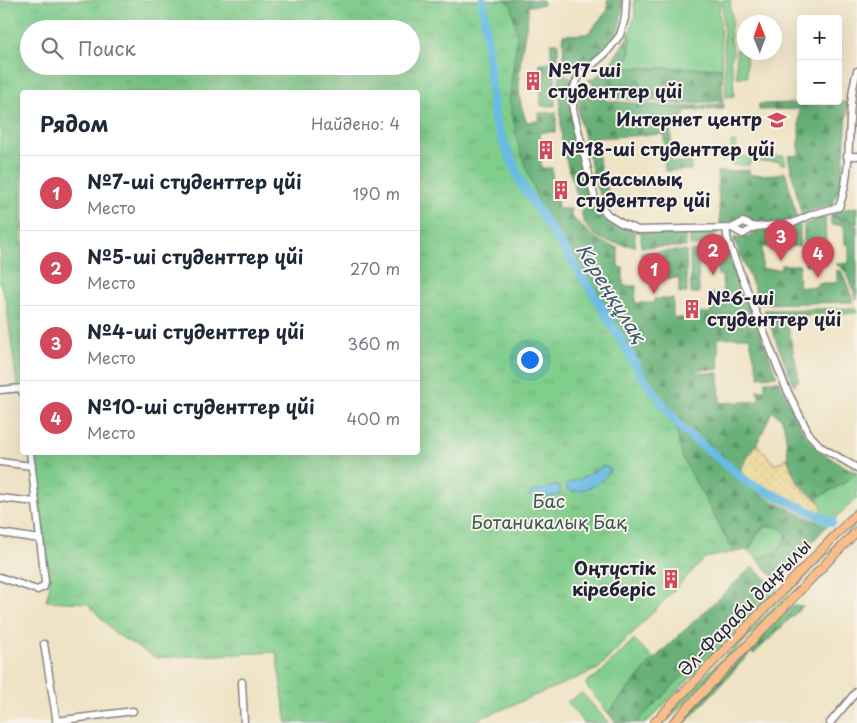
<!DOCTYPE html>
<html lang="ru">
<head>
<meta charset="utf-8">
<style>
	body { margin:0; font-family:"Playpen Sans",sans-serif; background:#f2f2f3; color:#1f2937 }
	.controls { position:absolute; right:15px; top:15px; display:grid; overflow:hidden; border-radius:5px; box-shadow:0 5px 20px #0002 }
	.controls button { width:45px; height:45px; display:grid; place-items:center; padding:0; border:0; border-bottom:1px solid #e0e1e3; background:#fff; color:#1f2937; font:25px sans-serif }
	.compass { position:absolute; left:737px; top:15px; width:45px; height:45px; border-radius:50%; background:#fff; box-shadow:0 5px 20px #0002; rotate:359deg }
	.you { position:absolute; left:529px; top:359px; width:18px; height:18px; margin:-12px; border:4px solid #fff; border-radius:50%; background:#1a73e8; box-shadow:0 0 0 8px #1a73e833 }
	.badge { display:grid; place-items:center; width:32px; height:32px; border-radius:50%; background:#d1495b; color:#fff; font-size:16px; font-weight:700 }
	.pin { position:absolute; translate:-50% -41px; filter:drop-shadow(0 1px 2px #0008) }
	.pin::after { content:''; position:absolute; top:26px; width:18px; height:15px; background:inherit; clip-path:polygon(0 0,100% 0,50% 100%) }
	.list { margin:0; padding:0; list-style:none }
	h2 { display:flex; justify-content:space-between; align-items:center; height:65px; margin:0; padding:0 20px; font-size:21px }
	h2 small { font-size:16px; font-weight:400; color:#747a83 }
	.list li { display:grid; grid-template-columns:32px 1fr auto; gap:15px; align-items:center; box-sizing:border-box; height:75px; padding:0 20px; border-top:1px solid #e0e1e3 }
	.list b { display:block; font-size:19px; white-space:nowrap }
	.list p { margin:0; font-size:16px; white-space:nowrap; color:#747a83 }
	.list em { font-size:16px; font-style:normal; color:#747a83 }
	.icon { flex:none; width:28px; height:28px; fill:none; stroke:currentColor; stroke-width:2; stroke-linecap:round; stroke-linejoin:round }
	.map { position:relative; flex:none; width:857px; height:723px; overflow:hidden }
	.search { position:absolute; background:#fff; box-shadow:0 5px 20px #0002; left:20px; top:20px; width:400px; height:55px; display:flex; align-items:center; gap:12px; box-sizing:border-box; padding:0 18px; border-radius:28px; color:#747a83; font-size:19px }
	.panel { position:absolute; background:#fff; box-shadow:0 5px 20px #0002; left:20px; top:90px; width:400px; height:365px; border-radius:5px }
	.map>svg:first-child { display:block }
	.green { fill:#80cd8c; stroke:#517864 }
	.forest { fill:url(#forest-firs); stroke:#45695a }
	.sand { fill:url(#sand-dots); stroke:#887e6c }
	.park { fill:url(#park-tufts); stroke:#517864; fill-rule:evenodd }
	.water { fill:#67bbe4; stroke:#446e90 }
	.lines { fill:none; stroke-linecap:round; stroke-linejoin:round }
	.river { stroke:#67bbe4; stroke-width:9 }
	.minor-casing { stroke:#888280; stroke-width:9 }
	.major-casing { stroke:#888280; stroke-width:10 }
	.minor { stroke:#fff; stroke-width:6 }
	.major { stroke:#f8bd89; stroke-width:8 }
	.labels { text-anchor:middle; stroke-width:4; stroke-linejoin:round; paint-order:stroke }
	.poi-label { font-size:18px; font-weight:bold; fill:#22223b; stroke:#f7f3e8; text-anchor:start }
	.park-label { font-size:18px; fill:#3e5553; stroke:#f7f3e8 }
	.street-label { font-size:18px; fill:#22223b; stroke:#f7f3e8 }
	.water-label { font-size:19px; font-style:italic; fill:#3a5876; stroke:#f7f3e8 }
</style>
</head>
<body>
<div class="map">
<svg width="857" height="723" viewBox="0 0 857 723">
	<defs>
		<pattern id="forest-firs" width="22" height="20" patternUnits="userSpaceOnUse" patternTransform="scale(1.25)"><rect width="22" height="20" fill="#68b078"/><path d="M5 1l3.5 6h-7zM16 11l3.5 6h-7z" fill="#558f64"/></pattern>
		<pattern id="sand-dots" width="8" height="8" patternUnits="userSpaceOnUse" patternTransform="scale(1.25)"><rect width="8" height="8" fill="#eeda9e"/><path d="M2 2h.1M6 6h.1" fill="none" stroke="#ccbb89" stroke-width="1.8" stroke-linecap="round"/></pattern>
		<pattern id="park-tufts" width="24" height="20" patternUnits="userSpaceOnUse" patternTransform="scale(1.25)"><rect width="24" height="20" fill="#80cd8c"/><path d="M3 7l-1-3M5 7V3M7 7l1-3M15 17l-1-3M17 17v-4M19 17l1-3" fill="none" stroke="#6eb07a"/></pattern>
	</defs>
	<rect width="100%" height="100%" fill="#f7f3e8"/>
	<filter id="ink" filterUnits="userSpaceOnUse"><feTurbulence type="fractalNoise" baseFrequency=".02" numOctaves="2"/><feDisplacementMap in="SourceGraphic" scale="10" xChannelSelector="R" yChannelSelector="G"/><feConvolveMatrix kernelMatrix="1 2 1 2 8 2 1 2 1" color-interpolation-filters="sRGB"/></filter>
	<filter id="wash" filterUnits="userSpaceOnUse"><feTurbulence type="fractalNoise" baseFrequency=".0096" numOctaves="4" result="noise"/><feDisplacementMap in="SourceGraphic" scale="20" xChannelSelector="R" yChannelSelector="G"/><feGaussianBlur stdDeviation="1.12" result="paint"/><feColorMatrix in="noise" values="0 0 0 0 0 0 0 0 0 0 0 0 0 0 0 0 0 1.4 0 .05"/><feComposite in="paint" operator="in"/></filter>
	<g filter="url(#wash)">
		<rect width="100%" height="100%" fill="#efe3c5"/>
		<g class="green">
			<polygon points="634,0 719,0 722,68 625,68 630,53 630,33 635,15"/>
			<path d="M722,0H731C729,6 731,10 732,16C733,22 731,27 730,33L732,35L730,38L732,44L733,55L730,60L733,72L734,96L726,97Z"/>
			<polygon points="736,50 744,50 744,52 746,53 747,77 737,77"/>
			<polygon points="731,142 736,142 737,157 784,156 786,164 781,164 780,161 749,162 749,165 732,165"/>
			<path d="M857,472V498L826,527L816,521C822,513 822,507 817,498L846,482Z"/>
			<polygon points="857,522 857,525 665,723 659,723"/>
			<path d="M769,526C777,526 782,528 787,535C783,550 771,555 757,559L749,550L760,530Z"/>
			<polygon points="774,585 779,588 646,723 636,723"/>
			<polygon points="634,639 654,659 608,713 586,685 587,681 598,675"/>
			<polygon points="582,693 608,722 608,723 584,723 567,702"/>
		</g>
		<g class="forest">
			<path d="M407,0H543V5L528,6V15C523,49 511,89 527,122L539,121V113L556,112V132H540L541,168H552L553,190H557L558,209H571V216C587,231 596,242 618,248V267L623,268V286H636L635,303H654V299H673V318H692V313H711V300L709,294H723L722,275H718L717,256H704L720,238L723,239L777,376L759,377L749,337L718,338L719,369L696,370V373H719L720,403L760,401L757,390H765V381H779C788,399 800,431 814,445C826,457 841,465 856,472L846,482L817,498C778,473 793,455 782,419L772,411L761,436L745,464L741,476L826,527L776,580L757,559C771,555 783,550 787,535C781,526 768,522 759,531C754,536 752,544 749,550L734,552L682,457Z"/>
			<path d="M607,0H623C620,50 605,44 575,75L564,67L563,35L587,34L608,10Z"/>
			<path d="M630,33V53L625,68H722L723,101L680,104L609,97L588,80C604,78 621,47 630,33Z"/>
			<polygon points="551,43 558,43 558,66 555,74 555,106 541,106 539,63 551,62"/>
			<polygon points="562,72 573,80 570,92 570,106 591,198 594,204 580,205 562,147 559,78"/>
			<polygon points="584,83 608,101 681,107 724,104 724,109 708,110 707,106 705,106 705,110 684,111 684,116 681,116 681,122 671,126 671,162 691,162 691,170 665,171 664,134 595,138 601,171 609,193 600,195 596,186 578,113 579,92"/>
			<polygon points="845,102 848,102 842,182 832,205 813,210 802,217 788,156 799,155 799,109 759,110 759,104"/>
			<path d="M749,170L750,175L782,174V171L786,174L797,218C786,221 770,225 758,223C754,222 750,219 747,218C739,217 728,223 720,224L717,172Z"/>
			<polygon points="857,207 857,224 831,215 840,210"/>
			<path d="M597,208L612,222L635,232V246C610,244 583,238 581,209Z"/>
			<polygon points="825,215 826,246 804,247 804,225"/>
			<polygon points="831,216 857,226 857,300 845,271 836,264 849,263 849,245 845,244 844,225 831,225"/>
			<polygon points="800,225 800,246 762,247 762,269 781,269 781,265 800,265 798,274 799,287 817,287 818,283 837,283 837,270 842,272 854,302 761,304 733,238 746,238 757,231"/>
			<polygon points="715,231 718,233 706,246 690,246 690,232"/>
			<polygon points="641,232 685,232 686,247 641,247"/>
			<polygon points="686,251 687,293 679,293 679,278 646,279 641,274 641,252"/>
			<polygon points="690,251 702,251 698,255 699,293 691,293"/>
			<polygon points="805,252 826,252 826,264 805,265"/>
			<polygon points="857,308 857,313 786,316 799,379 794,386 764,310"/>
			<polygon points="752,567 774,585 636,723 616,723 608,713 654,659"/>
			<polygon points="792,605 803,606 754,654 751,652 685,723 677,723"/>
		</g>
		<path class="sand" d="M757,444L775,465L787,458C791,468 794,479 801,487C812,500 831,500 816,521C802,515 741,489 741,475C741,464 751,453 757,444Z"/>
		<path class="park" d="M0,0H507L512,8L517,36L509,99L519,148L542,211L615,325L649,382L672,411L682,457L734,552L705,558L598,669L470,723H287L276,652L156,658L115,633L87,603L46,601L50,585L34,453L418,452V92H22V383L17,384L6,301L0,283ZM29,29H411V66H29Z"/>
		<g class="water">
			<path d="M603,466L611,469C601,484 591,489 573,492L567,489L568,483L582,478Z"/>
			<polygon points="557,485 560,487 560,493 557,496 533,498 530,496 532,492"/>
		</g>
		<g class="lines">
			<polyline class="river" points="483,0 494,119 523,187 593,293 646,382 682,429 749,483 832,522"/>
		</g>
	</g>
	<g filter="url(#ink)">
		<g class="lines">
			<g class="minor-casing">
				<g id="minor">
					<path d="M626,0L625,18L620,35L606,53L579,76L573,89V110L595,199L608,215L621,223L638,230L732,228L743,222L755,227L793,223L813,214L839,207C855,164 844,115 857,71"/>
					<polyline points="847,156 857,156"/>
					<polyline points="726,228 728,242 786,388 809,434 821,447 857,468"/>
					<polyline points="732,228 743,234 755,227"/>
					<polyline points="0,390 22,388 22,392"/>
					<polyline points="0,462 32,466"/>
					<polyline points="0,498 36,502"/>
					<polyline points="0,533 40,539"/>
					<polyline points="0,577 37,590 44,587 45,582 30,452"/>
					<polyline points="44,644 57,723"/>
					<polyline points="242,682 244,723"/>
					<polyline points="56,721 133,711"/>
					<polyline points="830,723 857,691"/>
				</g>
			</g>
			<g class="major-casing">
				<g id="major">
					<polyline points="654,723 857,513"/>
					<polyline points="673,723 857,531"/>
				</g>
			</g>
			<use href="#minor" class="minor"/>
			<use href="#major" class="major"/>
		</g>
	</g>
	<defs>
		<g id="building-bare" transform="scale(1.5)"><path d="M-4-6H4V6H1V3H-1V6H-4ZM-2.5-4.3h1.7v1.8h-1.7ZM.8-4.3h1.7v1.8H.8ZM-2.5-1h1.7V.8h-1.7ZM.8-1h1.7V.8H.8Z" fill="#d1495b" stroke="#f7f3e8" stroke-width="2.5" paint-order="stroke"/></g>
		<g id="university-bare" transform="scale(1.5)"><path d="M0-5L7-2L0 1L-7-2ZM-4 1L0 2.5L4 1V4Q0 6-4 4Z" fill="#d1495b" stroke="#f7f3e8" stroke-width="2.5" paint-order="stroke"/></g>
	</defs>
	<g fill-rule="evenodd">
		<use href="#building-bare" x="533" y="81"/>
		<use href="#university-bare" x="777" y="120"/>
		<use href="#building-bare" x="546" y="150"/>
		<use href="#building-bare" x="561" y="190"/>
		<use href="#building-bare" x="692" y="309"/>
		<use href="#building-bare" x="671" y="579"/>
	</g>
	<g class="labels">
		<g class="poi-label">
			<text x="548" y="77">№17-ші<tspan x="548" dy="21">студенттер үйі</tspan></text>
			<text x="762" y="126" text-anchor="end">Интернет центр</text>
			<text x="561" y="156">№18-ші студенттер үйі</text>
			<text x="576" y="186">Отбасылық<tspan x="576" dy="21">студенттер үйі</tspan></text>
			<text x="707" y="305">№6-ші<tspan x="707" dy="21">студенттер үйі</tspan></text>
			<text x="656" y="575" text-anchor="end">Оңтүстік<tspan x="656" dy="21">кіреберіс</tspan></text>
		</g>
		<g class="park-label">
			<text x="549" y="508">Бас<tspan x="549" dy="21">Ботаникалық Бақ</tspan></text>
		</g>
		<g class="street-label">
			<text transform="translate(745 608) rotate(-46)" y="6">Әл-Фараби даңғылы</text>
		</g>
		<g class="water-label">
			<text transform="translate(611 293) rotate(58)" y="7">Кереңқұлақ</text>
		</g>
	</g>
</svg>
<div class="controls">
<button>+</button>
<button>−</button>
</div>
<svg class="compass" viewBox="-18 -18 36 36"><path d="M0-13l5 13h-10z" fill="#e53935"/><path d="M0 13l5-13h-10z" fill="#747a83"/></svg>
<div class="you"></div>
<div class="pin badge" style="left:654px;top:294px">1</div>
<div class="pin badge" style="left:713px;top:275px">2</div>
<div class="pin badge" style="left:781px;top:261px">3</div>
<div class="pin badge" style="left:818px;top:278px">4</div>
<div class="search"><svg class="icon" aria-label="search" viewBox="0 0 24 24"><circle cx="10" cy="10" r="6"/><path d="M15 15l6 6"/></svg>Поиск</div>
<section class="panel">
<h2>Рядом<small>Найдено: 4</small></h2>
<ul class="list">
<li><span class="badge">1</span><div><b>№7-ші студенттер үйі</b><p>Место</p></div><em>190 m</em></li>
<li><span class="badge">2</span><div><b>№5-ші студенттер үйі</b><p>Место</p></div><em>270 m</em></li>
<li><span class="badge">3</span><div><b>№4-ші студенттер үйі</b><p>Место</p></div><em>360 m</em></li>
<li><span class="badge">4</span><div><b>№10-ші студенттер үйі</b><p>Место</p></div><em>400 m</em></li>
</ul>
</section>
</div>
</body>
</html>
